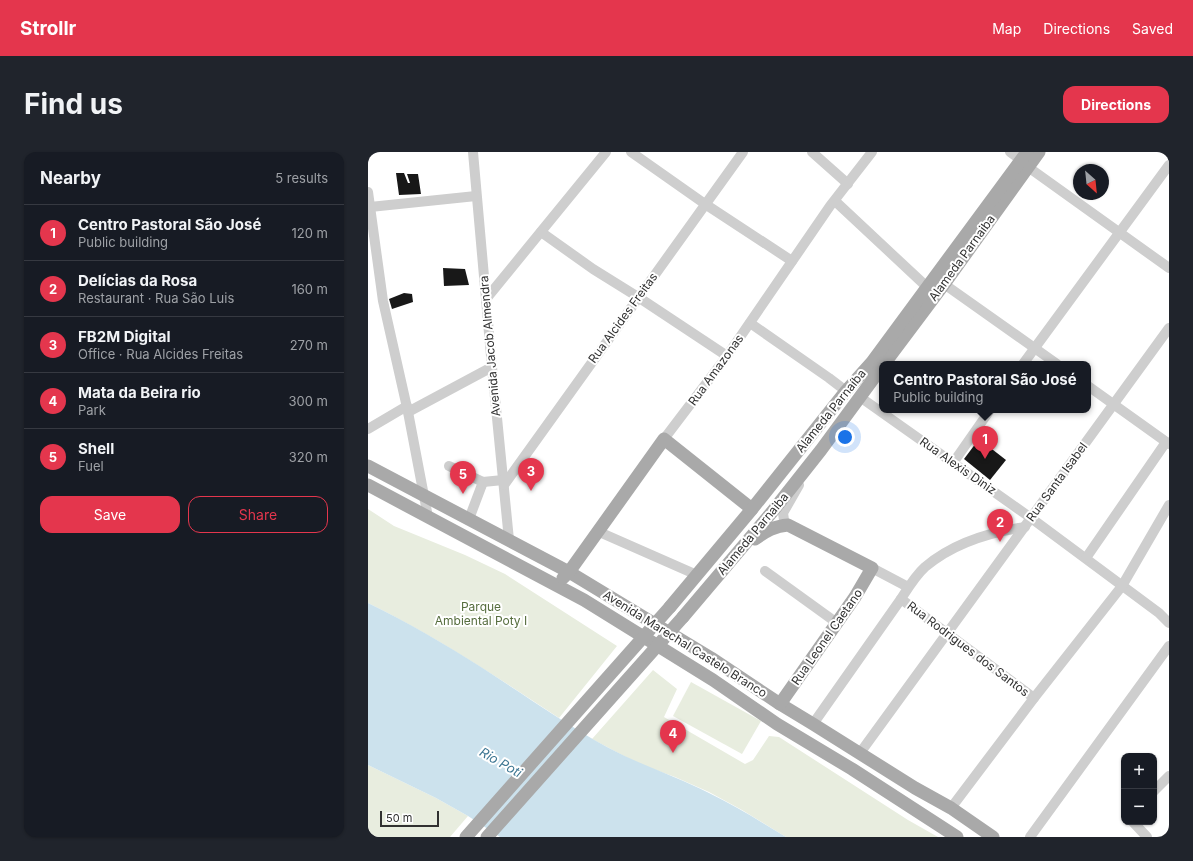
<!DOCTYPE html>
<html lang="en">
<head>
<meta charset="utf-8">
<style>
	body { margin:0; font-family:Inter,sans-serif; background:#20242c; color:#f1f3f6 }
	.controls { position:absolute; right:12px; bottom:12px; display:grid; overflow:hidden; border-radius:8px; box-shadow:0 1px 3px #0004 }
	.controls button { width:36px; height:36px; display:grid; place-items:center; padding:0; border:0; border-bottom:1px solid #363941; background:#171b24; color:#f1f3f6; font:20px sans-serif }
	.compass { position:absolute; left:705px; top:12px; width:36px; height:36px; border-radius:50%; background:#171b24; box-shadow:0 1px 3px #0004; rotate:153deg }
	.scale { position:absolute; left:12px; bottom:10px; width:59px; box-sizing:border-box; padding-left:4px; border:2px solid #313131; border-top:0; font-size:11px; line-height:14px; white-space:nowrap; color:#313131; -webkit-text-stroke:3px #fff; paint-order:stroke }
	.you { position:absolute; left:477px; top:285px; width:14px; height:14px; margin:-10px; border:3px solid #fff; border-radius:50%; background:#1a73e8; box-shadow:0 0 0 6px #1a73e833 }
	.badge { display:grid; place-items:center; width:26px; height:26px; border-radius:50%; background:#e4364d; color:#fff; font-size:13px; font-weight:700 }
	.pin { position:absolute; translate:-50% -33px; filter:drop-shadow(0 1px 2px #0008) }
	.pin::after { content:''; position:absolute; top:21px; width:14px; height:12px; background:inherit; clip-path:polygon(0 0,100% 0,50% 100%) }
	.popup { position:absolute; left:511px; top:209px; width:212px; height:52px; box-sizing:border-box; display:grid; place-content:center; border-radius:8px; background:#171b24; filter:drop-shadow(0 1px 3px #0005); font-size:13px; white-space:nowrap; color:#9ea1a6 }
	.popup b { font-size:15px; color:#f1f3f6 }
	.popup::after { content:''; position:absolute; left:50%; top:100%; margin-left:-8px; border:8px solid transparent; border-top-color:#171b24 }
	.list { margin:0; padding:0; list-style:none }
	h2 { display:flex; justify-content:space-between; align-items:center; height:52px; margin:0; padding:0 16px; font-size:17px }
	h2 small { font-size:13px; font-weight:400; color:#9ea1a6 }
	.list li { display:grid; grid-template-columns:26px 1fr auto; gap:12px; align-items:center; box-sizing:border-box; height:56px; padding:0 16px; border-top:1px solid #363941 }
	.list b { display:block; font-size:15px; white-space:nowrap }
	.list p { margin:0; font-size:13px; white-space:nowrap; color:#9ea1a6 }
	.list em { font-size:13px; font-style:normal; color:#9ea1a6 }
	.actions { display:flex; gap:8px; padding:12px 16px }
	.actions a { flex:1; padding:9px 0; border:1px solid #e4364d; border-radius:12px; text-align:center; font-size:14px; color:#e4364d }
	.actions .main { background:#e4364d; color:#fff }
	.map { position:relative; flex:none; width:801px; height:685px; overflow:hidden; border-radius:12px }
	header { display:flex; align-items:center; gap:24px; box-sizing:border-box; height:56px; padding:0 20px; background:#e4364d; color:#fff }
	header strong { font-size:19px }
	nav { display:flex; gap:22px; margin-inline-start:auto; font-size:14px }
	.intro { display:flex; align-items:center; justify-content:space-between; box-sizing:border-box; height:96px; padding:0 24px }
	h1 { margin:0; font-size:28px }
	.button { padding:10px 18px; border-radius:12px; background:#e4364d; color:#fff; font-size:14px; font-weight:700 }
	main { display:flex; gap:24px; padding:0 24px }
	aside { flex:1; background:#171b24; border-radius:12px; box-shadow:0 1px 3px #0004 }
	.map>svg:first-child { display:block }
	.green { fill:#e8eddf }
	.water { fill:#cce2ed }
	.building { fill:#181818 }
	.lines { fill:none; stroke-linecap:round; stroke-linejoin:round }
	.minor { stroke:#cecece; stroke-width:10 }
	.major { stroke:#a9a9a9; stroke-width:13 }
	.major-bridge { stroke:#a9a9a9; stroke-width:13 }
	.labels { text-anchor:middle; stroke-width:4; stroke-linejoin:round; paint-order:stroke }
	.street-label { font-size:12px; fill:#313131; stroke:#fff }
	.park-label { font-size:12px; fill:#566d3e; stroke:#fff }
	.water-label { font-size:13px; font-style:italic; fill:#3e7793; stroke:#fff }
</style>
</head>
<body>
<header>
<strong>Strollr</strong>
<nav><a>Map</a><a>Directions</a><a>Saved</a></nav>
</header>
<div class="intro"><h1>Find us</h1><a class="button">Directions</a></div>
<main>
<aside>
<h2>Nearby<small>5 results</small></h2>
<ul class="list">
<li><span class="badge">1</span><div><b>Centro Pastoral São José</b><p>Public building</p></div><em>120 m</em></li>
<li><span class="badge">2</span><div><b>Delícias da Rosa</b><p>Restaurant · Rua São Luis</p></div><em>160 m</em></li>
<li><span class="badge">3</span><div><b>FB2M Digital</b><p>Office · Rua Alcides Freitas</p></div><em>270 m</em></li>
<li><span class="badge">4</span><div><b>Mata da Beira rio</b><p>Park</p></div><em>300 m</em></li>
<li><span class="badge">5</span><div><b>Shell</b><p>Fuel</p></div><em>320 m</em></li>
</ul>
<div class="actions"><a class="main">Save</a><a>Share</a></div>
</aside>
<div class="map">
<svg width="801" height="685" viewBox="0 0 801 685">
	<rect width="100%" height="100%" fill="#fff"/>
	<g class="green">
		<path d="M0,357L26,374L97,403L137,422L249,494L191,566C129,525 67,484 0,451Z"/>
		<polygon points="285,518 309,537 296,565 377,612 385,608 401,584 411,585 540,668 570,685 418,685 374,658 341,640 307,625 271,612 224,587"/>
		<polygon points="323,530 393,569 374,602 305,564"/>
		<polygon points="0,613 68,646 100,664 82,685 0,685"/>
	</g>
	<path class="water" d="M0,451C39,470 77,492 113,515C155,542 196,571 239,595C272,613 308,624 341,641C368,654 393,670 418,685H132L100,664L68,646L0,613Z"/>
	<g class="building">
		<polygon points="28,21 36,21 40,31 42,31 39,22 50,22 53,42 31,43"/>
		<polygon points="75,116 97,117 101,133 76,134"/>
		<polygon points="36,141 44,142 45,150 24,157 21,147"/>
		<polygon points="611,287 638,308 622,328 596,307"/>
	</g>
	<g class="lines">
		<g class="minor">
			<polyline points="105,0 124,215 141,388"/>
			<polyline points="263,0 337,52 424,109"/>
			<polyline points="444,0 480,32"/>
			<polyline points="642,0 653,8"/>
			<polyline points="660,15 801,116"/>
			<polyline points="0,40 15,149 40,260 60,365"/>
			<polyline points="467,49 559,135"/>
			<polyline points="2,55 108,44"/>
			<polyline points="173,80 225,117 270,145 359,204"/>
			<polyline points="576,132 689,212"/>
			<polyline points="118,147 238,0"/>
			<polyline points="382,171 461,226 478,239"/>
			<polyline points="655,212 801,13"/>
			<polyline points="720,234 801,292"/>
			<polyline points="492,245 663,366 791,461 801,471"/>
			<polyline points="40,260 124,215"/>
			<polyline points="0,277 39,254"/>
			<polyline points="296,287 359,204 462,54 504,0"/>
			<polyline points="585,311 622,258"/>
			<polyline points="81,314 115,330 135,328"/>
			<polyline points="136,333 375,0"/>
			<polyline points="101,367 115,330"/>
			<polyline points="420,373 416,368 415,361 431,333"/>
			<polyline points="229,379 329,423"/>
			<polyline points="718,406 798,290"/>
			<polyline points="504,416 540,435"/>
			<polyline points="397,419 469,471"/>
			<polyline points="533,447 666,546"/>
			<path d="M445,572L533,447C540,436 547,424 557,415C584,392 622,380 657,375"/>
			<polyline points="492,601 801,176"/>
			<polyline points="786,639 801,624"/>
			<polyline points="583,656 666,546 754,434 801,353"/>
			<polyline points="765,670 779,685"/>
			<polyline points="662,685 801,494"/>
		</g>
		<g class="major">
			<polyline points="516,212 576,132 671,0"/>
			<polyline points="0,314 201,420 343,506 412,552 445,572 547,636 583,656 625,685"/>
			<polyline points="0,333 216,448 345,528 409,572 484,617 589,685"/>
			<path d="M387,387C398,379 407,374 420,373L504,416L487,445L412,552"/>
			<polyline points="195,426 201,420 296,287 384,357"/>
			<polyline points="302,455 384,357 478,239 504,210 659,0"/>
			<polyline points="315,465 404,360 453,298 514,215"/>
		</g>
		<g class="major-bridge">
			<polyline points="98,685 302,455"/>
			<polyline points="119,685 315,465"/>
		</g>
	</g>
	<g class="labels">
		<g class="street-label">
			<text transform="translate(594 106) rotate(-54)" y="4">Alameda Parnaiba</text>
			<text transform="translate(255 166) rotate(-54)" y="4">Rua Alcides Freitas</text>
			<text transform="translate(122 194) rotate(-95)" y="4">Avenida Jacob Almendra</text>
			<text transform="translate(348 218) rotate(-54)" y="4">Rua Amazonas</text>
			<text transform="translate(463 259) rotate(-51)" y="4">Alameda Parnaíba</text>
			<text transform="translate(590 314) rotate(35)" y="4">Rua Alexis Diniz</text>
			<text transform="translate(689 330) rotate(-54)" y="4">Rua Santa Isabel</text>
			<text transform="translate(385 382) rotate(-50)" y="4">Alameda Parnaiba</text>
			<text transform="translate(459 485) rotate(-55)" y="4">Rua Leonel Caetano</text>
			<text transform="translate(317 492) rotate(32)" y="4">Avenida Marechal Castelo Branco</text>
			<text transform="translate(600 497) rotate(37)" y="4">Rua Rodrigues dos Santos</text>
		</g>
		<g class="park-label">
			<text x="113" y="459">Parque<tspan x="113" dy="14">Ambiental Poty I</tspan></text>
		</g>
		<g class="water-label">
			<text transform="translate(133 610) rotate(30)" y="5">Rio Poti</text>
		</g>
	</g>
</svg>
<div class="controls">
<button>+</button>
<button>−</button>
</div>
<svg class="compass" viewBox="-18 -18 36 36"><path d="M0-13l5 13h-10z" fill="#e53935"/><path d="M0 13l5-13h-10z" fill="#9ea1a6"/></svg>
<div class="scale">50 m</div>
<div class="you"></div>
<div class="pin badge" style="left:617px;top:307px">1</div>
<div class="popup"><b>Centro Pastoral São José</b>Public building</div>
<div class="pin badge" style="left:632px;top:390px">2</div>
<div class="pin badge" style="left:163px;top:339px">3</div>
<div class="pin badge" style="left:305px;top:601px">4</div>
<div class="pin badge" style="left:95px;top:342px">5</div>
</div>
</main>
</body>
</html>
